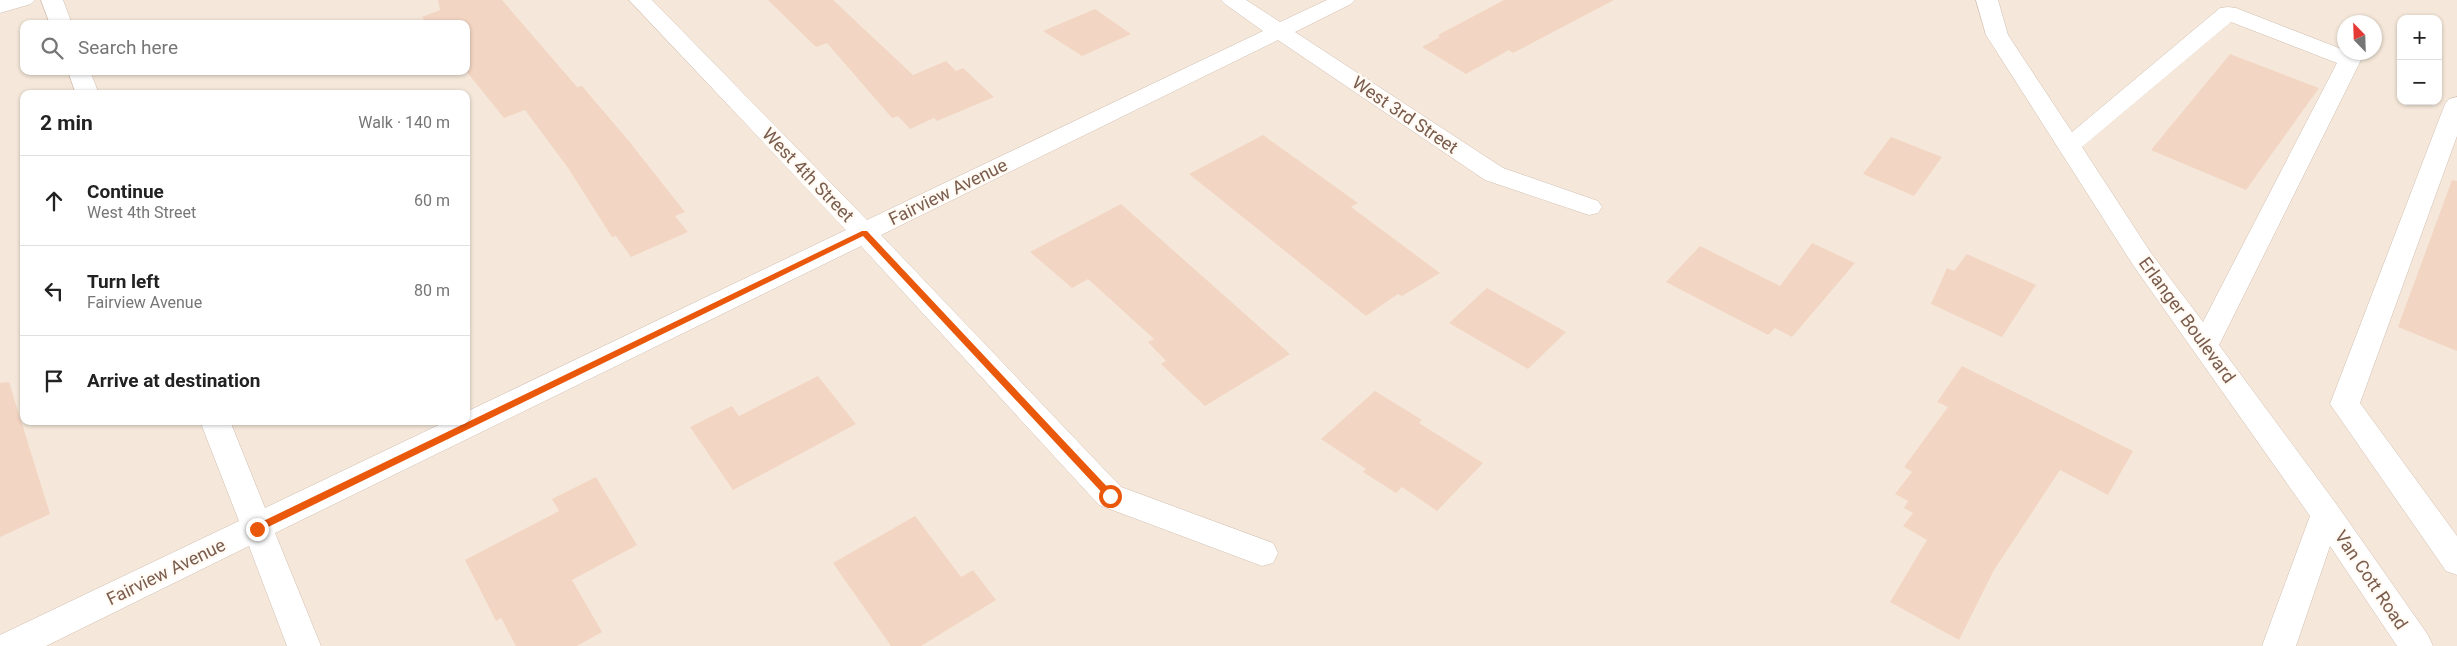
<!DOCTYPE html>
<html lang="en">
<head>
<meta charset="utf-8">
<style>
	body { margin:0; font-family:Roboto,sans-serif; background:#f6f6f6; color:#222 }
	.controls { position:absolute; right:15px; top:15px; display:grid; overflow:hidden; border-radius:10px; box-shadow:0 1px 4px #0004 }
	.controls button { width:45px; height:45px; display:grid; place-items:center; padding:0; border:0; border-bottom:1px solid #e0e0e0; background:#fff; color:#222; font:25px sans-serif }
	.compass { position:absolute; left:2337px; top:15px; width:45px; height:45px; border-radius:50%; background:#fff; box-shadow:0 1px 4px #0004; rotate:337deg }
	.stop { position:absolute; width:15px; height:15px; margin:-11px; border:4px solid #ea580c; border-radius:50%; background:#fff }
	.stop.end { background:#ea580c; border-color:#fff; box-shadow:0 1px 5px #0008 }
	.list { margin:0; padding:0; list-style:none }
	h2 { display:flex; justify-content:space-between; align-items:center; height:65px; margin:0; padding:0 20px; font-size:21px }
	h2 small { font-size:16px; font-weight:400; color:#767676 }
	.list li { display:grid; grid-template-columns:32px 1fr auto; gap:15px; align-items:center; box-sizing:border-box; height:90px; padding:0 20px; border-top:1px solid #e0e0e0 }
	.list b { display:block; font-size:19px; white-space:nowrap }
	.list p { margin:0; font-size:16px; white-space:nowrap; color:#767676 }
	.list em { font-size:16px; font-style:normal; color:#767676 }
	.icon { flex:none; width:28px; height:28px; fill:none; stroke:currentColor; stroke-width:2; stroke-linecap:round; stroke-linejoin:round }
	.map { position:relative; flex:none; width:2457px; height:646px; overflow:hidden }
	.search { position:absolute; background:#fff; box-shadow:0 1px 4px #0004; left:20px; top:20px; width:450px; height:55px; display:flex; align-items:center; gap:12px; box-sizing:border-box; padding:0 18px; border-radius:10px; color:#767676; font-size:19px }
	.panel { position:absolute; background:#fff; box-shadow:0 1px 4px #0004; left:20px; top:90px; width:450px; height:335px; border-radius:10px }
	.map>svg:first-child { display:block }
	.residential { fill:#f5e8da; fill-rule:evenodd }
	.building { fill:#f3d5c3 }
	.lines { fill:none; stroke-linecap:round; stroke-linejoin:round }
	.minor-casing { stroke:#d1beb0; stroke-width:1 }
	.minor { fill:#fff; fill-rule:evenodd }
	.route { fill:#ea580c }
	.labels { text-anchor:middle; stroke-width:4.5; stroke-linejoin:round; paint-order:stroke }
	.street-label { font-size:18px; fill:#7a5c4d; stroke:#fffaf3 }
</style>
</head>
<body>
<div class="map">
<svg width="2457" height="646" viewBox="0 0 2457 646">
	<rect width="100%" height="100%" fill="#fdf6ec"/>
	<path class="residential" d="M0,0H2457V646H0ZM2401,19H2438V101H2401ZM2344,22H2374V52H2344ZM24,24H466V71H24ZM24,94H466V421H24Z"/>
	<g class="building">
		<polygon points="438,0 502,0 577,87 582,86 628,140 685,212 675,216 688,232 631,257 616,236 612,237 568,168 525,110 504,118 466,71 466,24 427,24 422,17 440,10"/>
		<polygon points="768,0 833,0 913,75 946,61 956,71 963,68 994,97 937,121 934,118 910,129 898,116 892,118 827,43 816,47"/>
		<polygon points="1504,0 1614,0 1513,53 1509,50 1466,74 1422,47 1440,37 1438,35"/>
		<polygon points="1095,9 1131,34 1082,56 1043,31"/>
		<polygon points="2230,54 2319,88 2246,190 2151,150"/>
		<polygon points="1263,135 1358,203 1351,207 1440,273 1402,296 1398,294 1366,316 1189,174"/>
		<polygon points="1891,137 1942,157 1914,196 1863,174"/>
		<polygon points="2452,180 2457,181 2457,351 2398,327"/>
		<polygon points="1121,204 1290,354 1205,406 1161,364 1166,361 1148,342 1154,339 1088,279 1072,288 1030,252"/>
		<polygon points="1812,243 1855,263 1792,337 1775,328 1768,335 1666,282 1700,246 1780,286"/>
		<polygon points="1967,254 2036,285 2002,337 1931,304 1947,268 1954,271"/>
		<polygon points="1487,288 1566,332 1528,369 1449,323"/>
		<polygon points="1962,366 2133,451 2108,495 2060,470 1994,570 1959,640 1890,602 1927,540 1903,526 1913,513 1904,508 1908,501 1895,494 1912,472 1904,467 1948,407 1937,402"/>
		<polygon points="818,376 856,424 733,490 690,427 732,406 739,416"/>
		<polygon points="9,382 50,514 0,537 0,383"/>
		<polygon points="1375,391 1422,420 1419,423 1483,463 1437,511 1402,487 1396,493 1363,472 1366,469 1321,439"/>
		<polygon points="596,477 637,545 572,580 602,632 577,646 516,646 501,618 496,621 465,560 559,511 552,499"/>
		<polygon points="915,516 961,577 973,570 996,600 921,646 891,646 833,563"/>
	</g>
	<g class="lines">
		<g class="minor-casing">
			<g id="minor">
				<polygon points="0,0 35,0 31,4 0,13"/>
				<polygon points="41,0 63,0 72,24 50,24"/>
				<polygon points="629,0 652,0 867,220 1263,31 1225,4 1221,0 1246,0 1280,22 1327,0 1355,0 1351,4 1295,32 1503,168 1598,201 1602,207 1598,213 1589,215 1485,180 1278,40 881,235 1121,487 1273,543 1278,553 1273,563 1262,566 1099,505 861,246 275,533 321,646 287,646 249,546 46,646 0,646 0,635 239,521 200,421 230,421 265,508 447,421 466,421 466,412 846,230"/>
				<path d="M1976,0H1998L2008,35L2072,132L2220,8L2228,7L2236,8L2344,50V52L2358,55L2361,60L2219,345L2337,505L2428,635L2433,646H2397L2330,546L2296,646H2262L2310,516L2133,265L1986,35ZM2231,22L2337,63L2203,322L2151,253L2082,147Z"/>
				<polygon points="68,71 90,71 99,94 76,94"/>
				<polygon points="2457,97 2457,136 2360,403 2457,536 2457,575 2446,571 2330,404 2445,104 2449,99"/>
			</g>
		</g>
		<use href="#minor" class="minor"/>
	</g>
	<polygon class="route" points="862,231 867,231 1113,493 1113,498 1107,498 863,236 260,531 253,531 252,529 253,526"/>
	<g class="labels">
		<g class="street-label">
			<text transform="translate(1405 115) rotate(34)" y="6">West 3rd Street</text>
			<text transform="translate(808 175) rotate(46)" y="6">West 4th Street</text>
			<text transform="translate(948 192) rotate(-26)" y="6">Fairview Avenue</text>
			<text transform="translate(2187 320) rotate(54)" y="6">Erlanger Boulevard</text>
			<text transform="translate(166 572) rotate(-26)" y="6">Fairview Avenue</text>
			<text transform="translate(2371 580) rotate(56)" y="6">Van Cott Road</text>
		</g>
	</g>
</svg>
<div class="controls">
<button>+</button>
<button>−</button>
</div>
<svg class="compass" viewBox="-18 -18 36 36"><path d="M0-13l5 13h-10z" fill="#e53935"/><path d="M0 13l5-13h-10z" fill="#767676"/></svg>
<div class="stop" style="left:1110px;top:496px"></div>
<div class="stop end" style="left:257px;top:529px"></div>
<div class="search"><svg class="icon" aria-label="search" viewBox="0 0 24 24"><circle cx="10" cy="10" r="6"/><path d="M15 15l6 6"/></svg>Search here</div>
<section class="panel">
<h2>2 min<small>Walk · 140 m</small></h2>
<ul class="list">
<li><svg class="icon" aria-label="ahead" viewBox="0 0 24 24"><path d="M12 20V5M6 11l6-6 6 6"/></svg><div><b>Continue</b><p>West 4th Street</p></div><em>60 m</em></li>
<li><svg class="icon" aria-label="left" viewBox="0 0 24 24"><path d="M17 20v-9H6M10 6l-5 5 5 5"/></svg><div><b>Turn left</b><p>Fairview Avenue</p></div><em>80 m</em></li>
<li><svg class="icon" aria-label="arrive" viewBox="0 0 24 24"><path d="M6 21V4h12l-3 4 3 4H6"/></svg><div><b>Arrive at destination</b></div></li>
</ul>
</section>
</div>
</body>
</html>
